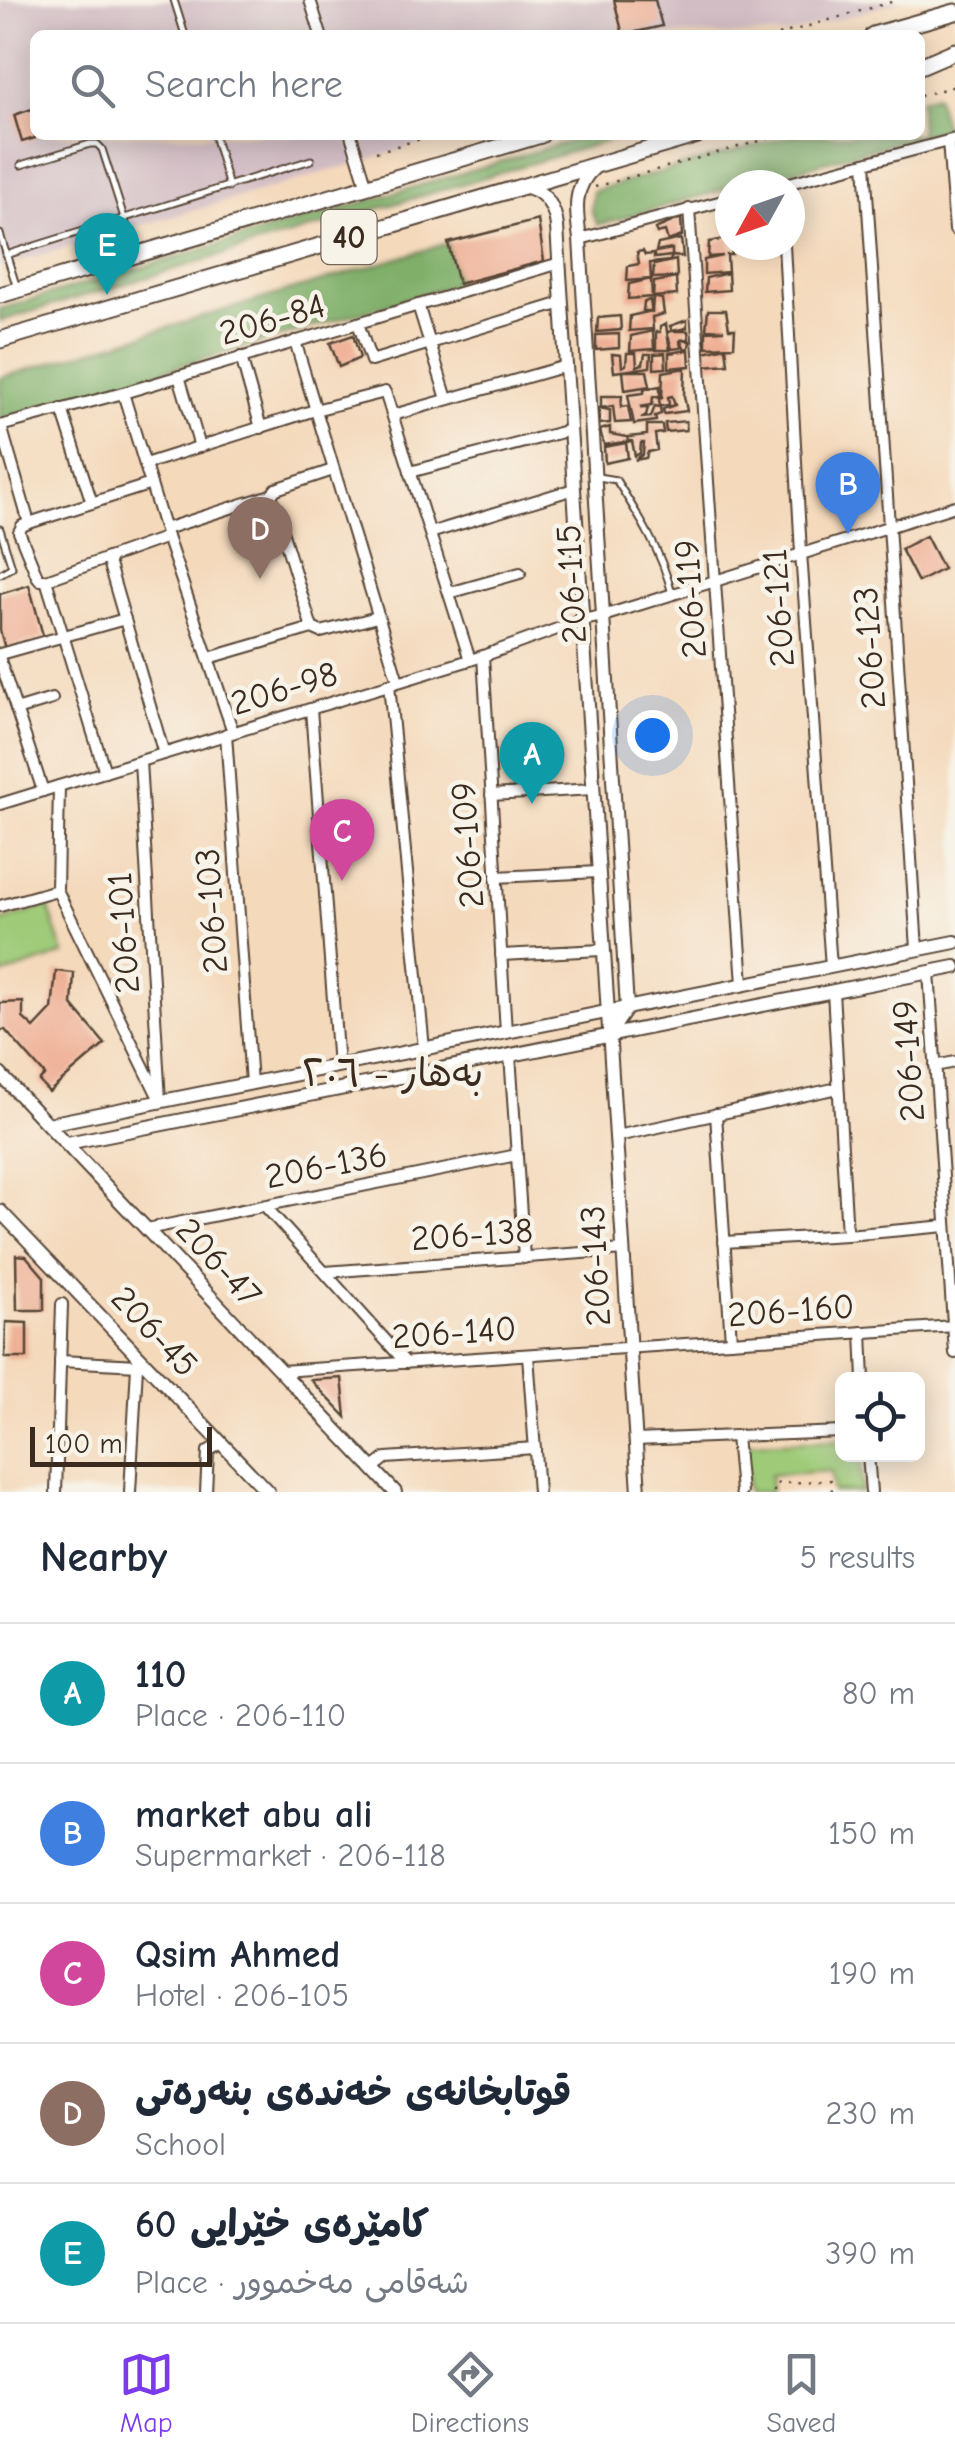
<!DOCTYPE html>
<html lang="en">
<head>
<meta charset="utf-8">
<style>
	body { margin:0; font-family:"Comic Neue","Playpen Sans Arabic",sans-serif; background:#f6f6f7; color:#1f2937 }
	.controls { position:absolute; right:30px; bottom:30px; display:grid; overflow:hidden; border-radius:15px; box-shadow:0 5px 25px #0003 }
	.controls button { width:90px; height:90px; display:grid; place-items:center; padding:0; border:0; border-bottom:2px solid #e0e1e3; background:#fff; color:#1f2937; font:50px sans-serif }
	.compass { position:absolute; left:715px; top:170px; width:90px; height:90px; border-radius:50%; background:#fff; box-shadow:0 5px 25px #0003; rotate:230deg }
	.scale { position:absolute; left:30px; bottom:25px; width:182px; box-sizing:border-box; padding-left:10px; border:5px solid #3b2a1e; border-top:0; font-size:28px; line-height:35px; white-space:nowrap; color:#3b2a1e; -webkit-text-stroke:8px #f7f3e8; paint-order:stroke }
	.you { position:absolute; left:652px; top:735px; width:35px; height:35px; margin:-25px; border:8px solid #fff; border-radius:50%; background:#1a73e8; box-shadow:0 0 0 15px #1a73e833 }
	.badge { display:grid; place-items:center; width:65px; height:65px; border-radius:50%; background:#7c3aed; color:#fff; font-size:32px; font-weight:700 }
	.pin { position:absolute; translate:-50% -82px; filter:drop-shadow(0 2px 5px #0008) }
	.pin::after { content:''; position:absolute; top:52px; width:35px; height:30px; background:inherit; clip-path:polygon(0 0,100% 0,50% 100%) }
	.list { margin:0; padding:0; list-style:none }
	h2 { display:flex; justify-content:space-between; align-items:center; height:130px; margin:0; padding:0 40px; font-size:42px }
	h2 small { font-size:32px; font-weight:400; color:#747a83 }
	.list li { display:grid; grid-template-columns:65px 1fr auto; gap:30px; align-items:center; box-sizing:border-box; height:140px; padding:0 40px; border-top:2px solid #e0e1e3 }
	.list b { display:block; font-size:38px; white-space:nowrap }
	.list p { margin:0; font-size:32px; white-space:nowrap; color:#747a83 }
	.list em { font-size:32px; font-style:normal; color:#747a83 }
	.icon { flex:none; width:55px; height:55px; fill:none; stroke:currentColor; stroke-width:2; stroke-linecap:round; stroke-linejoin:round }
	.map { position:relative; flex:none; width:955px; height:1492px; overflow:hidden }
	.search { position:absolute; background:#fff; box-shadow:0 5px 25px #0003; left:30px; right:30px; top:30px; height:110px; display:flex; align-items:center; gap:25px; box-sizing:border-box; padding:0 35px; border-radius:15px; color:#747a83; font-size:38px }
	.sheet { height:830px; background:#fff }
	nav { display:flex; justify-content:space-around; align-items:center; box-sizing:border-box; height:140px; border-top:2px solid #e0e1e3; background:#fff; font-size:28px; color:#747a83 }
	nav a { display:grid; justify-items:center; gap:5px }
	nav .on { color:#7c3aed }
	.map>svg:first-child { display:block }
	.industrial { fill:#d2bdc5 }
	.green { fill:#9fcb79; stroke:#6d7a4c; stroke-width:2.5 }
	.forest { fill:#7faf69; stroke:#5d6c44; stroke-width:2.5 }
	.building { fill:#efb096 }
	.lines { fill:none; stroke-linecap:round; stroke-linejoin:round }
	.service-casing { stroke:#574436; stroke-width:9 }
	.minor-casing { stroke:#574436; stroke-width:14 }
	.tertiary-casing { stroke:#574436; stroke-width:16 }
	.trunk-casing { stroke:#574436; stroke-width:19 }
	.path { stroke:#574436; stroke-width:2.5; stroke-dasharray:2.5 8; stroke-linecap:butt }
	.service { stroke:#fff; stroke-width:5 }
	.minor { stroke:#fff; stroke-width:10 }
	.tertiary { stroke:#fff; stroke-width:12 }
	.trunk { stroke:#fff; stroke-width:15 }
	.labels { text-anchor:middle; stroke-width:9; stroke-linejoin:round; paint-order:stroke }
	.shield { fill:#f7f3e8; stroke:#73665b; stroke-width:2.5 }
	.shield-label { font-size:32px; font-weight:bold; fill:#3b2a1e }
	.street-label { font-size:35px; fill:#3b2a1e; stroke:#f7f3e8 }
	.neighbourhood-label { font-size:38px; fill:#3b2a1e; stroke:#f7f3e8 }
</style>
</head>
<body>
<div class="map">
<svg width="955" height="1492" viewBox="0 0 955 1492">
	<rect width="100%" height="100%" fill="#f7f3e8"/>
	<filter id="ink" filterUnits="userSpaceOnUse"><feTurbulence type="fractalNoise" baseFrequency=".01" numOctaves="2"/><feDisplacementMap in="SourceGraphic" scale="20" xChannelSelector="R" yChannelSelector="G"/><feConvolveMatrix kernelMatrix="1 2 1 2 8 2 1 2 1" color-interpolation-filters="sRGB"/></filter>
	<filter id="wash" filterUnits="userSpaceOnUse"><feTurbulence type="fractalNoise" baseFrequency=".0048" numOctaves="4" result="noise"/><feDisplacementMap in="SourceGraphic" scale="40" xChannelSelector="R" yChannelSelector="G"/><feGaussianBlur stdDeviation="2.25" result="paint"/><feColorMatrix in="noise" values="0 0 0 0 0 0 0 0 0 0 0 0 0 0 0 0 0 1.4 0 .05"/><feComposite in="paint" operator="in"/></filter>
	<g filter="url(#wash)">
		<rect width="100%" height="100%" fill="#f4d9bb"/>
		<polygon class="industrial" points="0,0 903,0 786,35 35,35 35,135 452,135 0,267"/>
		<g class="green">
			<polygon points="48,906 64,954 0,976 0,922"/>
			<polygon points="842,1440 842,1454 861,1455 862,1492 833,1492 831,1471 770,1475 771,1492 748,1492 745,1443"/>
		</g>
		<g class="forest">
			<polygon points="936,95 945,129 741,185 730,185 730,188 598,225 591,210 593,191 793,135 920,135 920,99"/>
			<polygon points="591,135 627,135 0,321 0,309"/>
			<polygon points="448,243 458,284 0,419 0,378"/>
		</g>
		<g id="blocks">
			<g class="building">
				<polygon points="614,0 655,0 662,26 623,35"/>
				<polygon points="35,108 35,138 22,142 14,115"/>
				<polygon points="681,218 682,236 668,241 665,231 657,233 655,229"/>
				<polygon points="538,220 544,261 458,284 448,243"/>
				<polygon points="730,238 732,255 727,255 728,272 704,274 704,260 723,256 708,257 709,242"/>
				<polygon points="681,239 683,257 672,256 672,249 656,252 658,244"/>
				<polygon points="643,251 645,255 654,254 654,258 672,256 670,261 650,263 651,279 627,281 628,266 639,264 637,252"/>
				<polygon points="676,260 677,277 653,278 654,265"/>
				<polygon points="728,273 729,290 705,292 706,278"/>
				<polygon points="676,278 677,295 653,297 654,282"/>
				<polygon points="651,279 652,297 628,299 629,284"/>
				<polygon points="653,297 662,299 664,314 652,317 653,329 629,331 630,316 652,311 643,311 644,302 650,300 652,313"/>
				<polygon points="708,310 726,310 729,329 735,329 734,346 706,347 706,331 724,330 706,329"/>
				<polygon points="620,316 621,330 597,332 598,318"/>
				<polygon points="687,320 687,328 672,331 688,331 689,339 680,340 690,341 689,347 685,350 680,340 681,348 672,349 667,332 670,350 656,350 656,332 660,332 660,327 666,324 667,332 672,331 670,326"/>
				<polygon points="653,331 654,349 630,351 631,336"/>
				<polygon points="619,334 619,348 596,350 596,335"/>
				<polygon points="353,335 360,358 339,367 330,343"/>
				<polygon points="726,347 728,364 704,366 704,352"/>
				<polygon points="689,350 690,366 669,368 669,353"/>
				<polygon points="627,353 636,353 637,366 643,364 645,354 651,354 650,367 623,371 647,371 650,386 625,390 623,371 614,372 612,354 621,355 622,367 626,365"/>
				<polygon points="665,353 666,368 654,369 654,354"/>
				<polygon points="685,368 684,396 687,411 664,414 663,409 675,405 672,396 668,397 669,405 660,406 659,399 662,398 663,372"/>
				<polygon points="660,386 660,397 653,397 652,405 640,407 648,408 646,415 641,418 651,417 655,406 660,407 661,414 655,416 656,421 634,424 628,395 644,393 644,389"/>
				<polygon points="601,396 622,396 621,407 628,406 631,422 615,423 613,406 601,408"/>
				<polygon points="599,408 610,410 610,423 599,424"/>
				<polygon points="686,421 686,430 666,432 665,423"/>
				<polygon points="647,425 662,425 663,433 655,434 657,450 648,452 646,458 635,460 643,454 644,443 641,443 640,453 635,456 632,441 604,445 600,430 610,427 610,434 627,437 628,440 629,437 647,435"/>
				<polygon points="626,443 628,458 605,463 604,447"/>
				<polygon points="926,536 943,569 918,582 901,549"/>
				<polygon points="29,585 44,639 5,649 0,630 0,594"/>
				<polygon points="56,971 74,973 72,1005 105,1044 49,1092 39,1081 45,1075 5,1030 0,1030 0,1003 23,1002 23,1018 34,1028 52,1009"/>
				<polygon points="16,1255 26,1256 44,1277 44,1310 17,1310"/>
				<polygon points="6,1322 27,1323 27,1358 5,1358"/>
				<polygon points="342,1378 346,1417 311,1380"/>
			</g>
		</g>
	</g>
	<g filter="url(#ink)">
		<use href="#blocks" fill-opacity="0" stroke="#574436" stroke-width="2.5"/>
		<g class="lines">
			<g class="service-casing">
				<g id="service">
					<polyline points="174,0 185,35"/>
					<polyline points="214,135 229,187"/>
					<polyline points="21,165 90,144 97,144 102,149 135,252"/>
					<polyline points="0,234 17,288"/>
					<polyline points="6,255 311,160"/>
					<path d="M598,477L616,480C639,516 662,552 672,594"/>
					<polyline points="0,529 12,567 0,574"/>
				</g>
			</g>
			<g class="minor-casing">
				<g id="minor">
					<polyline points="310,0 321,35"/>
					<polyline points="351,135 367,187"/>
					<polyline points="948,141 955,230"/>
					<polyline points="865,163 917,949"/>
					<polyline points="782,185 955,139"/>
					<polyline points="689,209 743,984"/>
					<polyline points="580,239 730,199"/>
					<polyline points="784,245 801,553 831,967"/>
					<polyline points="418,305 447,399"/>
					<polyline points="358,323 371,361 562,303"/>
					<polyline points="295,341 398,681"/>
					<polyline points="241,357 261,428"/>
					<polyline points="179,376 200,447"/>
					<polyline points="123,393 167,537 233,732"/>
					<polyline points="62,409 92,503"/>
					<polyline points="393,415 566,366"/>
					<polyline points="0,426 123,393 560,263"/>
					<polyline points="1,426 29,523"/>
					<polyline points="145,464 315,410 385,392 470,660"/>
					<polyline points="410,472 570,430"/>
					<polyline points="151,484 29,523 22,526 19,532 37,576 40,580 46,580 167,537"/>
					<polyline points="271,495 312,628"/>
					<polyline points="165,529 271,495 276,489 333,470"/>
					<polyline points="430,533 574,489"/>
					<polyline points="107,558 164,754"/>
					<polyline points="46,580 105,772"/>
					<polyline points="449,593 520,573"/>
					<polyline points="0,654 125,619"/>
					<polyline points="483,656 506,1032"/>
					<polyline points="209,658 312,628 321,632 377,617"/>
					<polyline points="0,660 43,791"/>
					<polyline points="389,684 424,1049"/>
					<polyline points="311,709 338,1066"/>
					<polyline points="16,710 52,699"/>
					<polyline points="226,734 251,1083"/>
					<polyline points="140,761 160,1101"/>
					<polyline points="59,786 57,890 158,1096"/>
					<polyline points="491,795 593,789"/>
					<polyline points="0,804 483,656 582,620 603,616 955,506"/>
					<polyline points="496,877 598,872"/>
					<polyline points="0,906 57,890"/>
					<polyline points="501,955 602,950"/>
					<polyline points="929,972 955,1353"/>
					<polyline points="833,991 847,1235"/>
					<polyline points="510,1055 524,1258"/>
					<polyline points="935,1066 955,1062"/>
					<polyline points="716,1114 731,1341"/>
					<polyline points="617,1136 838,1088"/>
					<polyline points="265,1206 406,1363"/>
					<polyline points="147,1229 517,1155"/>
					<polyline points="724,1242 847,1235 946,1226"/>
					<polyline points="325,1272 624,1250"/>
					<polyline points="862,1332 864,1380"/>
					<polyline points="528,1355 538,1492"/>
					<polyline points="60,1361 139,1365"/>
					<polyline points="281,1371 955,1326"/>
					<polyline points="736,1436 741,1492"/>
					<polyline points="635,1440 842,1432"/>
					<polyline points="868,1454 871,1492"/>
					<polyline points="373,1468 386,1458 535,1448"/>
					<polyline points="56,1492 62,1304"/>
					<polyline points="130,1492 137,1366"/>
					<polyline points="206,1492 208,1451 215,1447 217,1441"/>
				</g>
			</g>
			<g class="tertiary-casing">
				<g id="tertiary">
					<path d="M595,167C572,187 576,211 580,239L627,1008L608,1036"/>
					<path d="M522,186C544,189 555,206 557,227L639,1492"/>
					<polyline points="0,1074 395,1492"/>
					<polyline points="48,1124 955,942"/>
					<polyline points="67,1143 955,967"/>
					<polyline points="0,1211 268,1492"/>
				</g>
			</g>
			<g class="trunk-casing">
				<g id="trunk">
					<polyline points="873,35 955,12"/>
					<polyline points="920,66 955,51"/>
					<polyline points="0,295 541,135"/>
					<polyline points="0,340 698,135"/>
				</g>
			</g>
			<g class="path">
				<polyline points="778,35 898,0"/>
				<polyline points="920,96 955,86"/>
				<polyline points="376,152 434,135"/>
				<polyline points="595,187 781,135"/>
				<polyline points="774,1492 774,1484 831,1480 832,1492"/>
			</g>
			<use href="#service" class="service"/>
			<use href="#minor" class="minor"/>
			<use href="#tertiary" class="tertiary"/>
			<use href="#trunk" class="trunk"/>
		</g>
	</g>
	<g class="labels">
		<rect class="shield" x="321.5" y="210" width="55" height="54" rx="8"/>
		<g class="shield-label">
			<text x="349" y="248">40</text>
		</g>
		<g class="street-label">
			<text transform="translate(272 319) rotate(-16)" y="12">206-84</text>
			<text transform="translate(571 584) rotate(-93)" y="12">206-115</text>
			<text transform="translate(690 599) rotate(-94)" y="12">206-119</text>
			<text transform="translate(778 608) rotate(-94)" y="12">206-121</text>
			<text transform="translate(869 648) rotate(-94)" y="12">206-123</text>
			<text transform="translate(284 688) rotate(-17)" y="12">206-98</text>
			<text transform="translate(467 845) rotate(-94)" y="12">206-109</text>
			<text transform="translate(211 911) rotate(-94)" y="12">206-103</text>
			<text transform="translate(123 933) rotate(-94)" y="12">206-101</text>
			<text transform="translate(908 1061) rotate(-94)" y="12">206-149</text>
			<text transform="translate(326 1165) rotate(-11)" y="12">206-136</text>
			<text transform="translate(472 1234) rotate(-4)" y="12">206-138</text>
			<text transform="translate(219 1262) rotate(47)" y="12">206-47</text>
			<text transform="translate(595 1266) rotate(-93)" y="12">206-143</text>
			<text transform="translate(791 1310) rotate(-4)" y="12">206-160</text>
			<text transform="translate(155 1331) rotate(47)" y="12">206-45</text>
			<text transform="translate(454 1332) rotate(-4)" y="12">206-140</text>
		</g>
		<g class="neighbourhood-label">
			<text x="393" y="1086">بەهار - ٢٠٦</text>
		</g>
	</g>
</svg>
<div class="controls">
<button><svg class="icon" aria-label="locate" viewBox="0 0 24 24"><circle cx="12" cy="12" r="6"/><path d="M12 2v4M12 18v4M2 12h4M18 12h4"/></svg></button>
</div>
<svg class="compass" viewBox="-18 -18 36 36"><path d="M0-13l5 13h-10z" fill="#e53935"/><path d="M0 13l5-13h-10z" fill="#747a83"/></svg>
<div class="scale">100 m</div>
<div class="you"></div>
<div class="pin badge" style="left:532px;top:804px;background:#0f9aa8">A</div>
<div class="pin badge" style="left:848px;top:534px;background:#3f7fe0">B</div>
<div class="pin badge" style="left:342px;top:881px;background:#d1479c">C</div>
<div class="pin badge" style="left:260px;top:579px;background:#8d6e63">D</div>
<div class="pin badge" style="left:107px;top:295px;background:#0f9aa8">E</div>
<div class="search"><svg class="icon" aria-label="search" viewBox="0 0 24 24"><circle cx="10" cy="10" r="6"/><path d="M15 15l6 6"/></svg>Search here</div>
</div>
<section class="sheet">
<h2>Nearby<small>5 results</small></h2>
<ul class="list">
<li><span class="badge" style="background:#0f9aa8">A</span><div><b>110</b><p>Place · 206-110</p></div><em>80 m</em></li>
<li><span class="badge" style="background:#3f7fe0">B</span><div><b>market abu ali</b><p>Supermarket · 206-118</p></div><em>150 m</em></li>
<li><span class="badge" style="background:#d1479c">C</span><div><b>Qsim Ahmed</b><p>Hotel · 206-105</p></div><em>190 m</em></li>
<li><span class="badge" style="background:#8d6e63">D</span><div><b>قوتابخانەی خەندەی بنەرەتی</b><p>School</p></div><em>230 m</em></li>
<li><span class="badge" style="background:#0f9aa8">E</span><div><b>کامێرەی خێرایی 60</b><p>Place · شەقامی مەخموور</p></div><em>390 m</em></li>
</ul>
</section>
<nav>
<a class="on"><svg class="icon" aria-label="map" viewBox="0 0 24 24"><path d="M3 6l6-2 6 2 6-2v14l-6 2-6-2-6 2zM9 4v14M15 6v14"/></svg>Map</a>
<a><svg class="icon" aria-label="directions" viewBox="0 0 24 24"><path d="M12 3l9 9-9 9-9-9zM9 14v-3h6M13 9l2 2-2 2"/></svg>Directions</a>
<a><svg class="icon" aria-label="saved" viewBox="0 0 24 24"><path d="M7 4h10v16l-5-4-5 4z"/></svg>Saved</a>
</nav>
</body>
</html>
